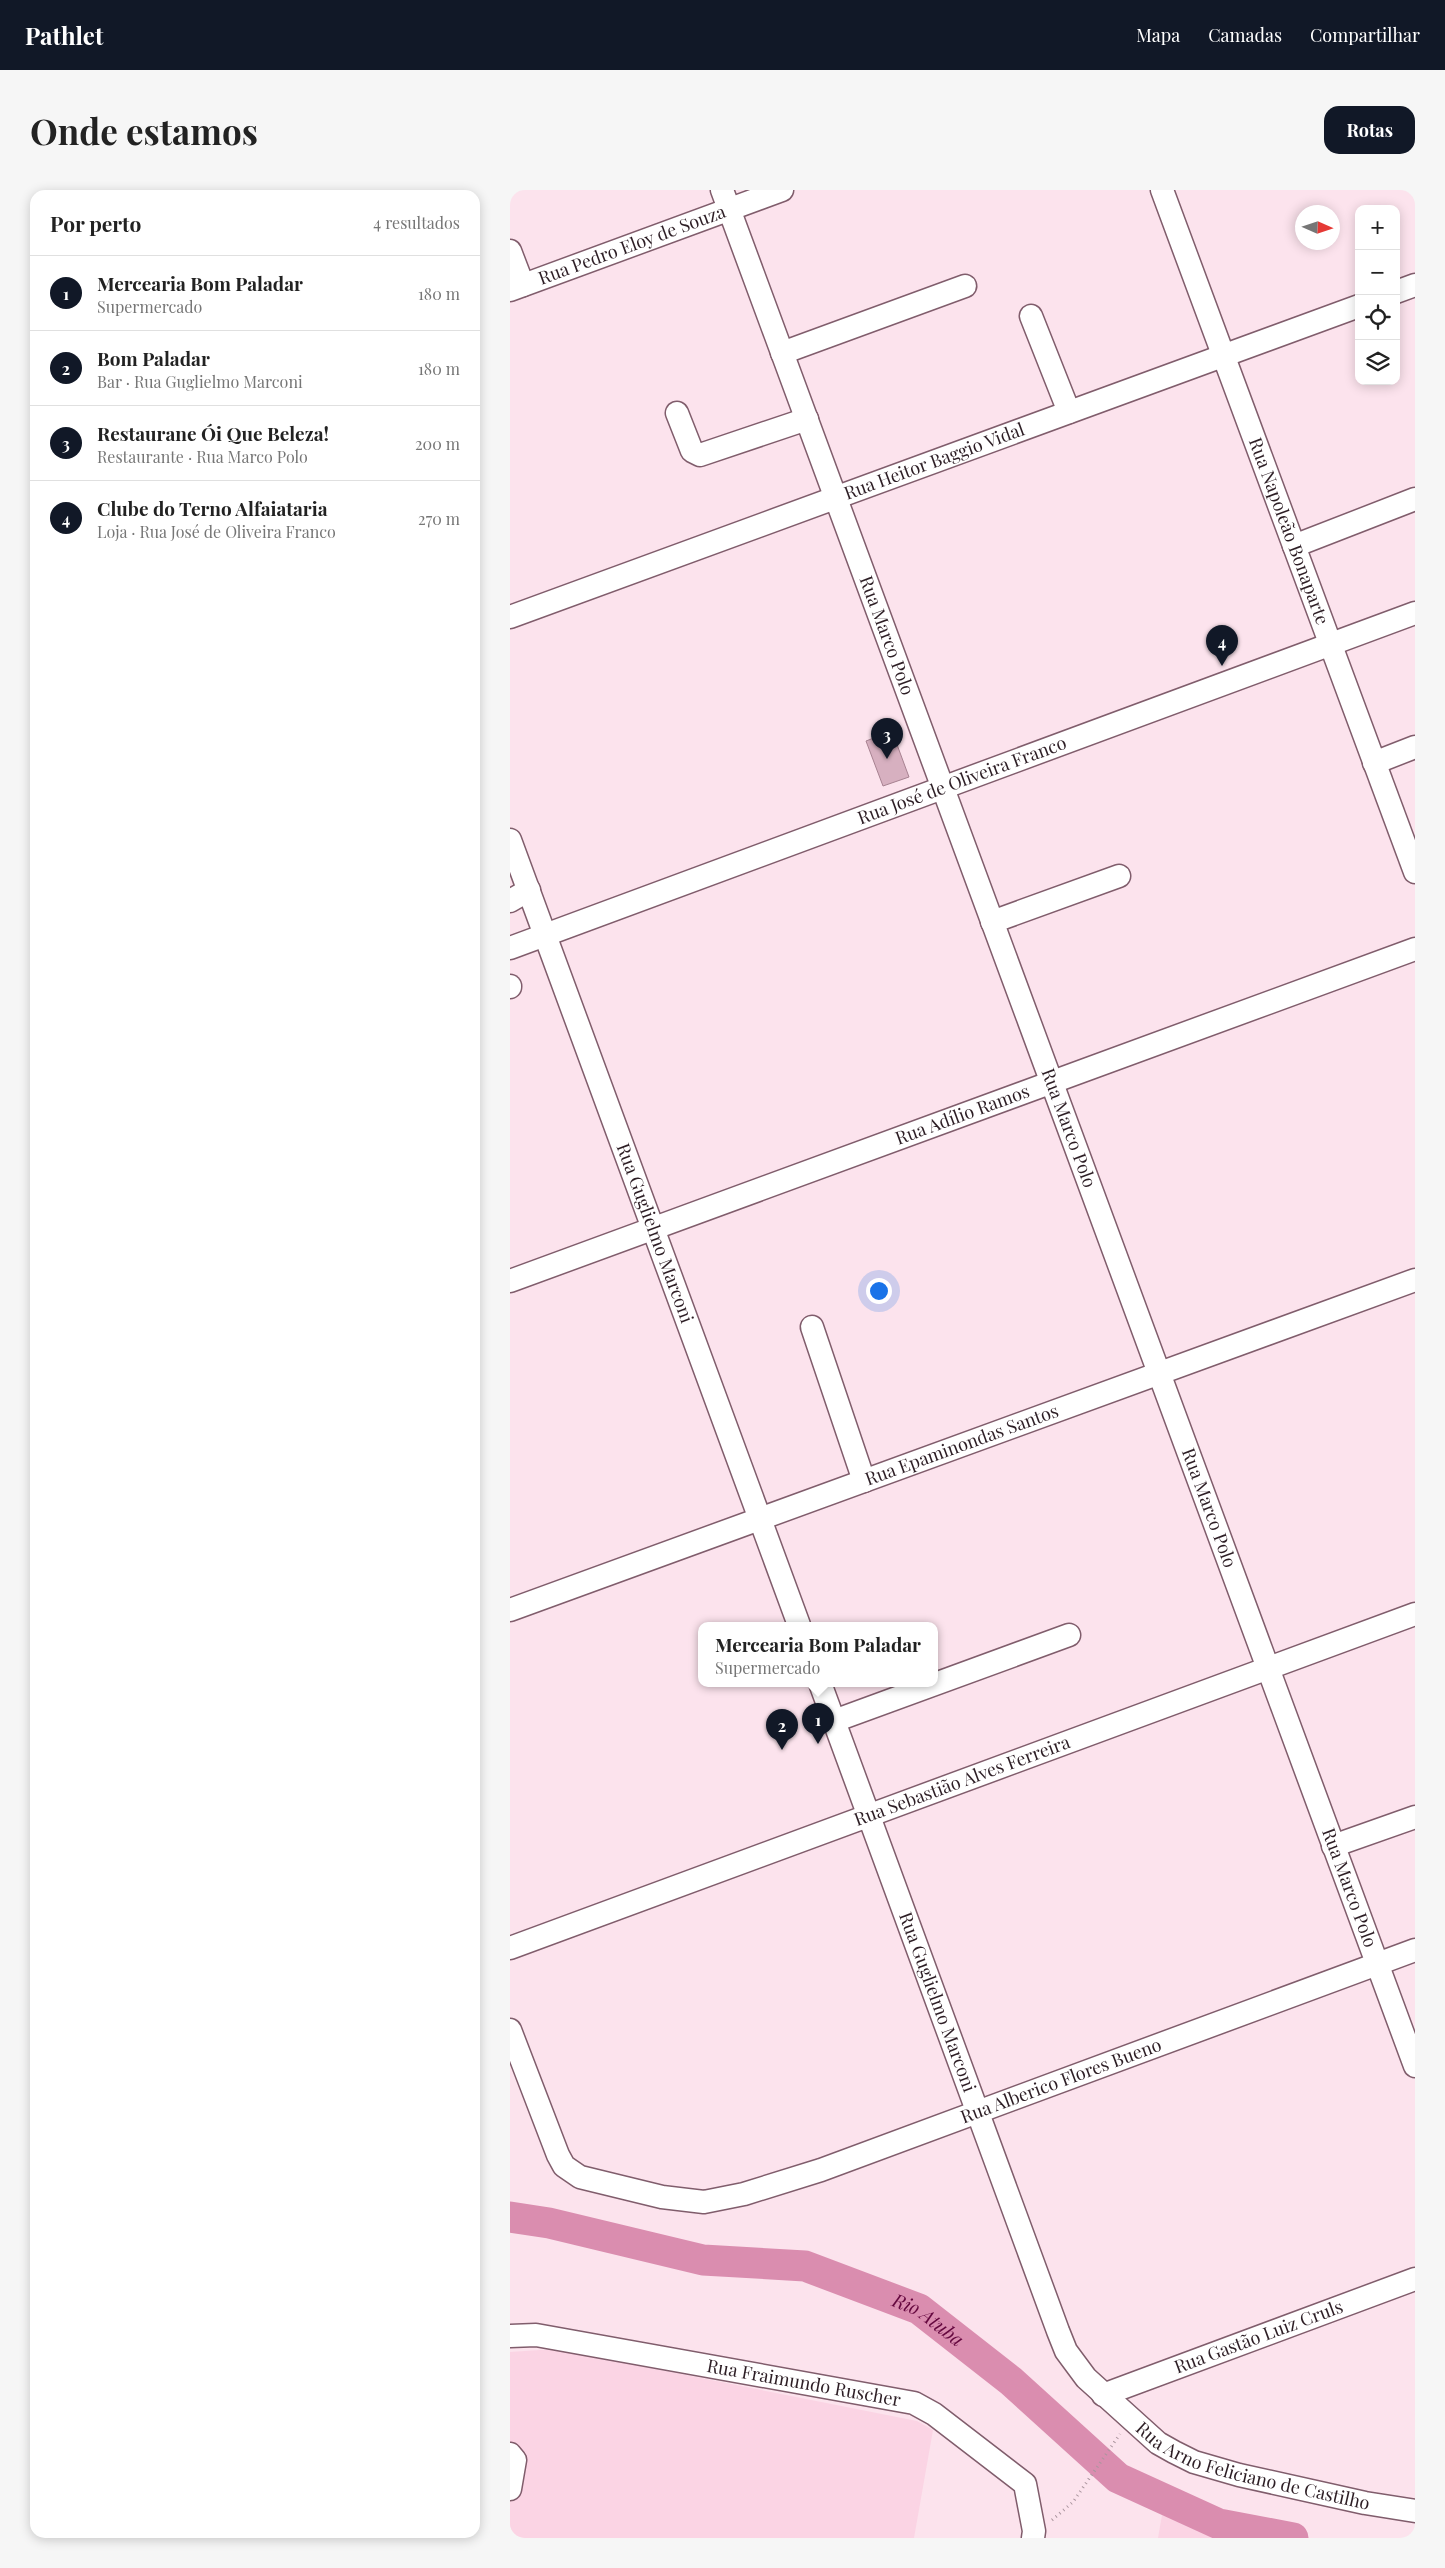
<!DOCTYPE html>
<html lang="pt">
<head>
<meta charset="utf-8">
<style>
	body { margin:0; font-family:"Playfair Display",serif; background:#f6f6f6; color:#222 }
	.controls { position:absolute; right:15px; top:15px; display:grid; overflow:hidden; border-radius:10px; box-shadow:0 2px 12px #0003 }
	.controls button { width:45px; height:45px; display:grid; place-items:center; padding:0; border:0; border-bottom:1px solid #e0e0e0; background:#fff; color:#222; font:25px sans-serif }
	.compass { position:absolute; left:785px; top:15px; width:45px; height:45px; border-radius:50%; background:#fff; box-shadow:0 2px 12px #0003; rotate:93deg }
	.you { position:absolute; left:368px; top:1100px; width:18px; height:18px; margin:-12px; border:4px solid #fff; border-radius:50%; background:#1a73e8; box-shadow:0 0 0 8px #1a73e833 }
	.badge { display:grid; place-items:center; width:32px; height:32px; border-radius:50%; background:#111827; color:#fff; font-size:16px; font-weight:700 }
	.pin { position:absolute; translate:-50% -41px; filter:drop-shadow(0 1px 2px #0008) }
	.pin::after { content:''; position:absolute; top:26px; width:18px; height:15px; background:inherit; clip-path:polygon(0 0,100% 0,50% 100%) }
	.popup { position:absolute; left:188px; top:1432px; width:240px; height:65px; box-sizing:border-box; display:grid; place-content:center; border-radius:10px; background:#fff; filter:drop-shadow(0 1px 4px #0005); font-size:16px; white-space:nowrap; color:#767676 }
	.popup b { font-size:19px; color:#222 }
	.popup::after { content:''; position:absolute; left:50%; top:100%; margin-left:-10px; border:10px solid transparent; border-top-color:#fff }
	.list { margin:0; padding:0; list-style:none }
	h2 { display:flex; justify-content:space-between; align-items:center; height:65px; margin:0; padding:0 20px; font-size:21px }
	h2 small { font-size:16px; font-weight:400; color:#767676 }
	.list li { display:grid; grid-template-columns:32px 1fr auto; gap:15px; align-items:center; box-sizing:border-box; height:75px; padding:0 20px; border-top:1px solid #e0e0e0 }
	.list b { display:block; font-size:19px; white-space:nowrap }
	.list p { margin:0; font-size:16px; white-space:nowrap; color:#767676 }
	.list em { font-size:16px; font-style:normal; color:#767676 }
	.icon { flex:none; width:28px; height:28px; fill:none; stroke:currentColor; stroke-width:2; stroke-linecap:round; stroke-linejoin:round }
	.map { position:relative; flex:none; width:905px; height:2348px; overflow:hidden; border-radius:15px }
	header { display:flex; align-items:center; gap:30px; box-sizing:border-box; height:70px; padding:0 25px; background:#111827; color:#fff }
	header strong { font-size:24px }
	nav { display:flex; gap:28px; margin-inline-start:auto; font-size:18px }
	.intro { display:flex; align-items:center; justify-content:space-between; box-sizing:border-box; height:120px; padding:0 30px }
	h1 { margin:0; font-size:35px }
	.button { padding:12px 22px; border-radius:15px; background:#111827; color:#fff; font-size:18px; font-weight:700 }
	main { display:flex; gap:30px; padding:0 30px }
	aside { flex:1; background:#fff; border-radius:15px; box-shadow:0 2px 12px #0003 }
	.map>svg:first-child { display:block }
	.built { fill:#fbd4e4 }
	.lines { fill:none; stroke-linecap:round; stroke-linejoin:round }
	.river { stroke:#da8daf; stroke-width:31 }
	.building { fill:#d7b0c0; stroke:#a78291 }
	.minor-casing { stroke:#805d6c; stroke-width:25 }
	.path { stroke:#aa959e; stroke-width:3; stroke-dasharray:1 4; stroke-linecap:butt }
	.minor { stroke:#fff; stroke-width:22 }
	.labels { text-anchor:middle; stroke-width:4.5; stroke-linejoin:round; paint-order:stroke }
	.street-label { font-size:18px; fill:#2d1e25; stroke:#fef5f8 }
	.water-label { font-size:19px; font-style:italic; fill:#65083f; stroke:#fef5f8 }
</style>
</head>
<body>
<header>
<strong>Pathlet</strong>
<nav><a>Mapa</a><a>Camadas</a><a>Compartilhar</a></nav>
</header>
<div class="intro"><h1>Onde estamos</h1><a class="button">Rotas</a></div>
<main>
<aside>
<h2>Por perto<small>4 resultados</small></h2>
<ul class="list">
<li><span class="badge">1</span><div><b>Mercearia Bom Paladar</b><p>Supermercado</p></div><em>180 m</em></li>
<li><span class="badge">2</span><div><b>Bom Paladar</b><p>Bar · Rua Guglielmo Marconi</p></div><em>180 m</em></li>
<li><span class="badge">3</span><div><b>Restaurane Ói Que Beleza!</b><p>Restaurante · Rua Marco Polo</p></div><em>200 m</em></li>
<li><span class="badge">4</span><div><b>Clube do Terno Alfaiataria</b><p>Loja · Rua José de Oliveira Franco</p></div><em>270 m</em></li>
</ul>
</aside>
<div class="map">
<svg width="905" height="2348" viewBox="0 0 905 2348">
	<rect width="100%" height="100%" fill="#fce3ed"/>
	<g class="built">
		<polygon points="45,2159 407,2231 423,2240 404,2348 0,2348 0,2162"/>
		<polygon points="652,2325 713,2348 648,2348"/>
	</g>
	<g class="lines">
		<path class="river" id="s1" d="M0,2027L39,2033L193,2070L295,2076L409,2119L501,2191L608,2288L709,2334L783,2348"/>
	</g>
	<polygon class="building" points="382,541 399,587 373,596 356,551"/>
	<g class="lines">
		<g class="minor-casing">
			<g id="minor">
				<path id="s2" d="M212,0L905,1876"/>
				<path id="s3" d="M652,0L905,682"/>
				<polyline points="0,61 13,95"/>
				<path id="s4" d="M0,100L272,0"/>
				<polyline points="886,102 905,95"/>
				<polyline points="521,126 559,222"/>
				<polyline points="272,163 455,96"/>
				<polyline points="167,223 182,261 190,265 297,229"/>
				<polyline points="784,356 905,309"/>
				<path id="s5" d="M0,427L849,116"/>
				<polyline points="864,573 905,557"/>
				<path id="s6" d="M0,650L289,1435"/>
				<polyline points="0,711 19,700"/>
				<polyline points="482,732 609,686"/>
				<path id="s7" d="M0,758L905,423"/>
				<polyline points="0,796 0,797"/>
				<path id="s8" d="M0,1091L905,759"/>
				<polyline points="302,1137 354,1291"/>
				<path id="s9" d="M0,1420L905,1090"/>
				<path id="s10" d="M310,1493L548,2141L556,2161L576,2188L648,2253L664,2262L684,2272L729,2285L855,2313L905,2321"/>
				<polyline points="324,1531 559,1445"/>
				<polyline points="823,1656 905,1627"/>
				<path id="s11" d="M0,1758L905,1424"/>
				<path id="s12" d="M0,1840L48,1965L54,1976L70,1987L152,2007L194,2012L234,2004L311,1980L905,1760"/>
				<path id="s13" d="M0,2146L26,2145L404,2213L424,2224L515,2294L524,2341L523,2348"/>
				<path id="s14" d="M593,2205L905,2089"/>
				<polyline points="0,2264 5,2270 0,2299"/>
			</g>
		</g>
		<polyline class="path" points="542,2330 563,2312 610,2244"/>
		<use href="#minor" class="minor"/>
	</g>
	<g class="labels">
		<g class="street-label">
			<text dy="6" stroke="none"><textPath href="#s4" startOffset="130">Rua Pedro Eloy de Souza</textPath></text>
			<text dy="6" stroke="none"><textPath href="#s5" startOffset="452">Rua Heitor Baggio Vidal</textPath></text>
			<text dy="6" stroke="none"><textPath href="#s3" startOffset="364">Rua Napoleão Bonaparte</textPath></text>
			<text dy="6" stroke="none"><textPath href="#s2" startOffset="475">Rua Marco Polo</textPath></text>
			<text dy="6" stroke="none"><textPath href="#s7" startOffset="482">Rua José de Oliveira Franco</textPath></text>
			<text dy="6" stroke="none"><textPath href="#s8" startOffset="482">Rua Adílio Ramos</textPath></text>
			<text dy="6" stroke="none"><textPath href="#s2" startOffset="1000">Rua Marco Polo</textPath></text>
			<text dy="6" stroke="none"><textPath href="#s6" startOffset="419">Rua Guglielmo Marconi</textPath></text>
			<text dy="6" stroke="none"><textPath href="#s9" startOffset="481">Rua Epaminondas Santos</textPath></text>
			<text dy="6" stroke="none"><textPath href="#s2" startOffset="1405">Rua Marco Polo</textPath></text>
			<text dy="6" stroke="none"><textPath href="#s11" startOffset="482">Rua Sebastião Alves Ferreira</textPath></text>
			<text dy="6" stroke="none"><textPath href="#s2" startOffset="1810">Rua Marco Polo</textPath></text>
			<text dy="6" stroke="none"><textPath href="#s10" startOffset="340">Rua Guglielmo Marconi</textPath></text>
			<text dy="6" stroke="none"><textPath href="#s12" startOffset="670">Rua Alberico Flores Bueno</textPath></text>
			<text dy="6" stroke="none"><textPath href="#s14" startOffset="166">Rua Gastão Luiz Cruls</textPath></text>
			<text dy="6" stroke="none"><textPath href="#s13" startOffset="298">Rua Fraimundo Ruscher</textPath></text>
			<text dy="6" stroke="none"><textPath href="#s10" startOffset="940">Rua Arno Feliciano de Castilho</textPath></text>
		</g>
		<g class="water-label">
			<text dy="7" stroke="none"><textPath href="#s1" startOffset="435">Rio Atuba</textPath></text>
		</g>
	</g>
</svg>
<div class="controls">
<button>+</button>
<button>−</button>
<button><svg class="icon" aria-label="locate" viewBox="0 0 24 24"><circle cx="12" cy="12" r="6"/><path d="M12 2v4M12 18v4M2 12h4M18 12h4"/></svg></button>
<button><svg class="icon" aria-label="layers" viewBox="0 0 24 24"><path d="M12 4l9 5-9 5-9-5zM3 14l9 5 9-5"/></svg></button>
</div>
<svg class="compass" viewBox="-18 -18 36 36"><path d="M0-13l5 13h-10z" fill="#e53935"/><path d="M0 13l5-13h-10z" fill="#767676"/></svg>
<div class="you"></div>
<div class="pin badge" style="left:308px;top:1554px">1</div>
<div class="popup"><b>Mercearia Bom Paladar</b>Supermercado</div>
<div class="pin badge" style="left:272px;top:1560px">2</div>
<div class="pin badge" style="left:377px;top:569px">3</div>
<div class="pin badge" style="left:712px;top:476px">4</div>
</div>
</main>
</body>
</html>
